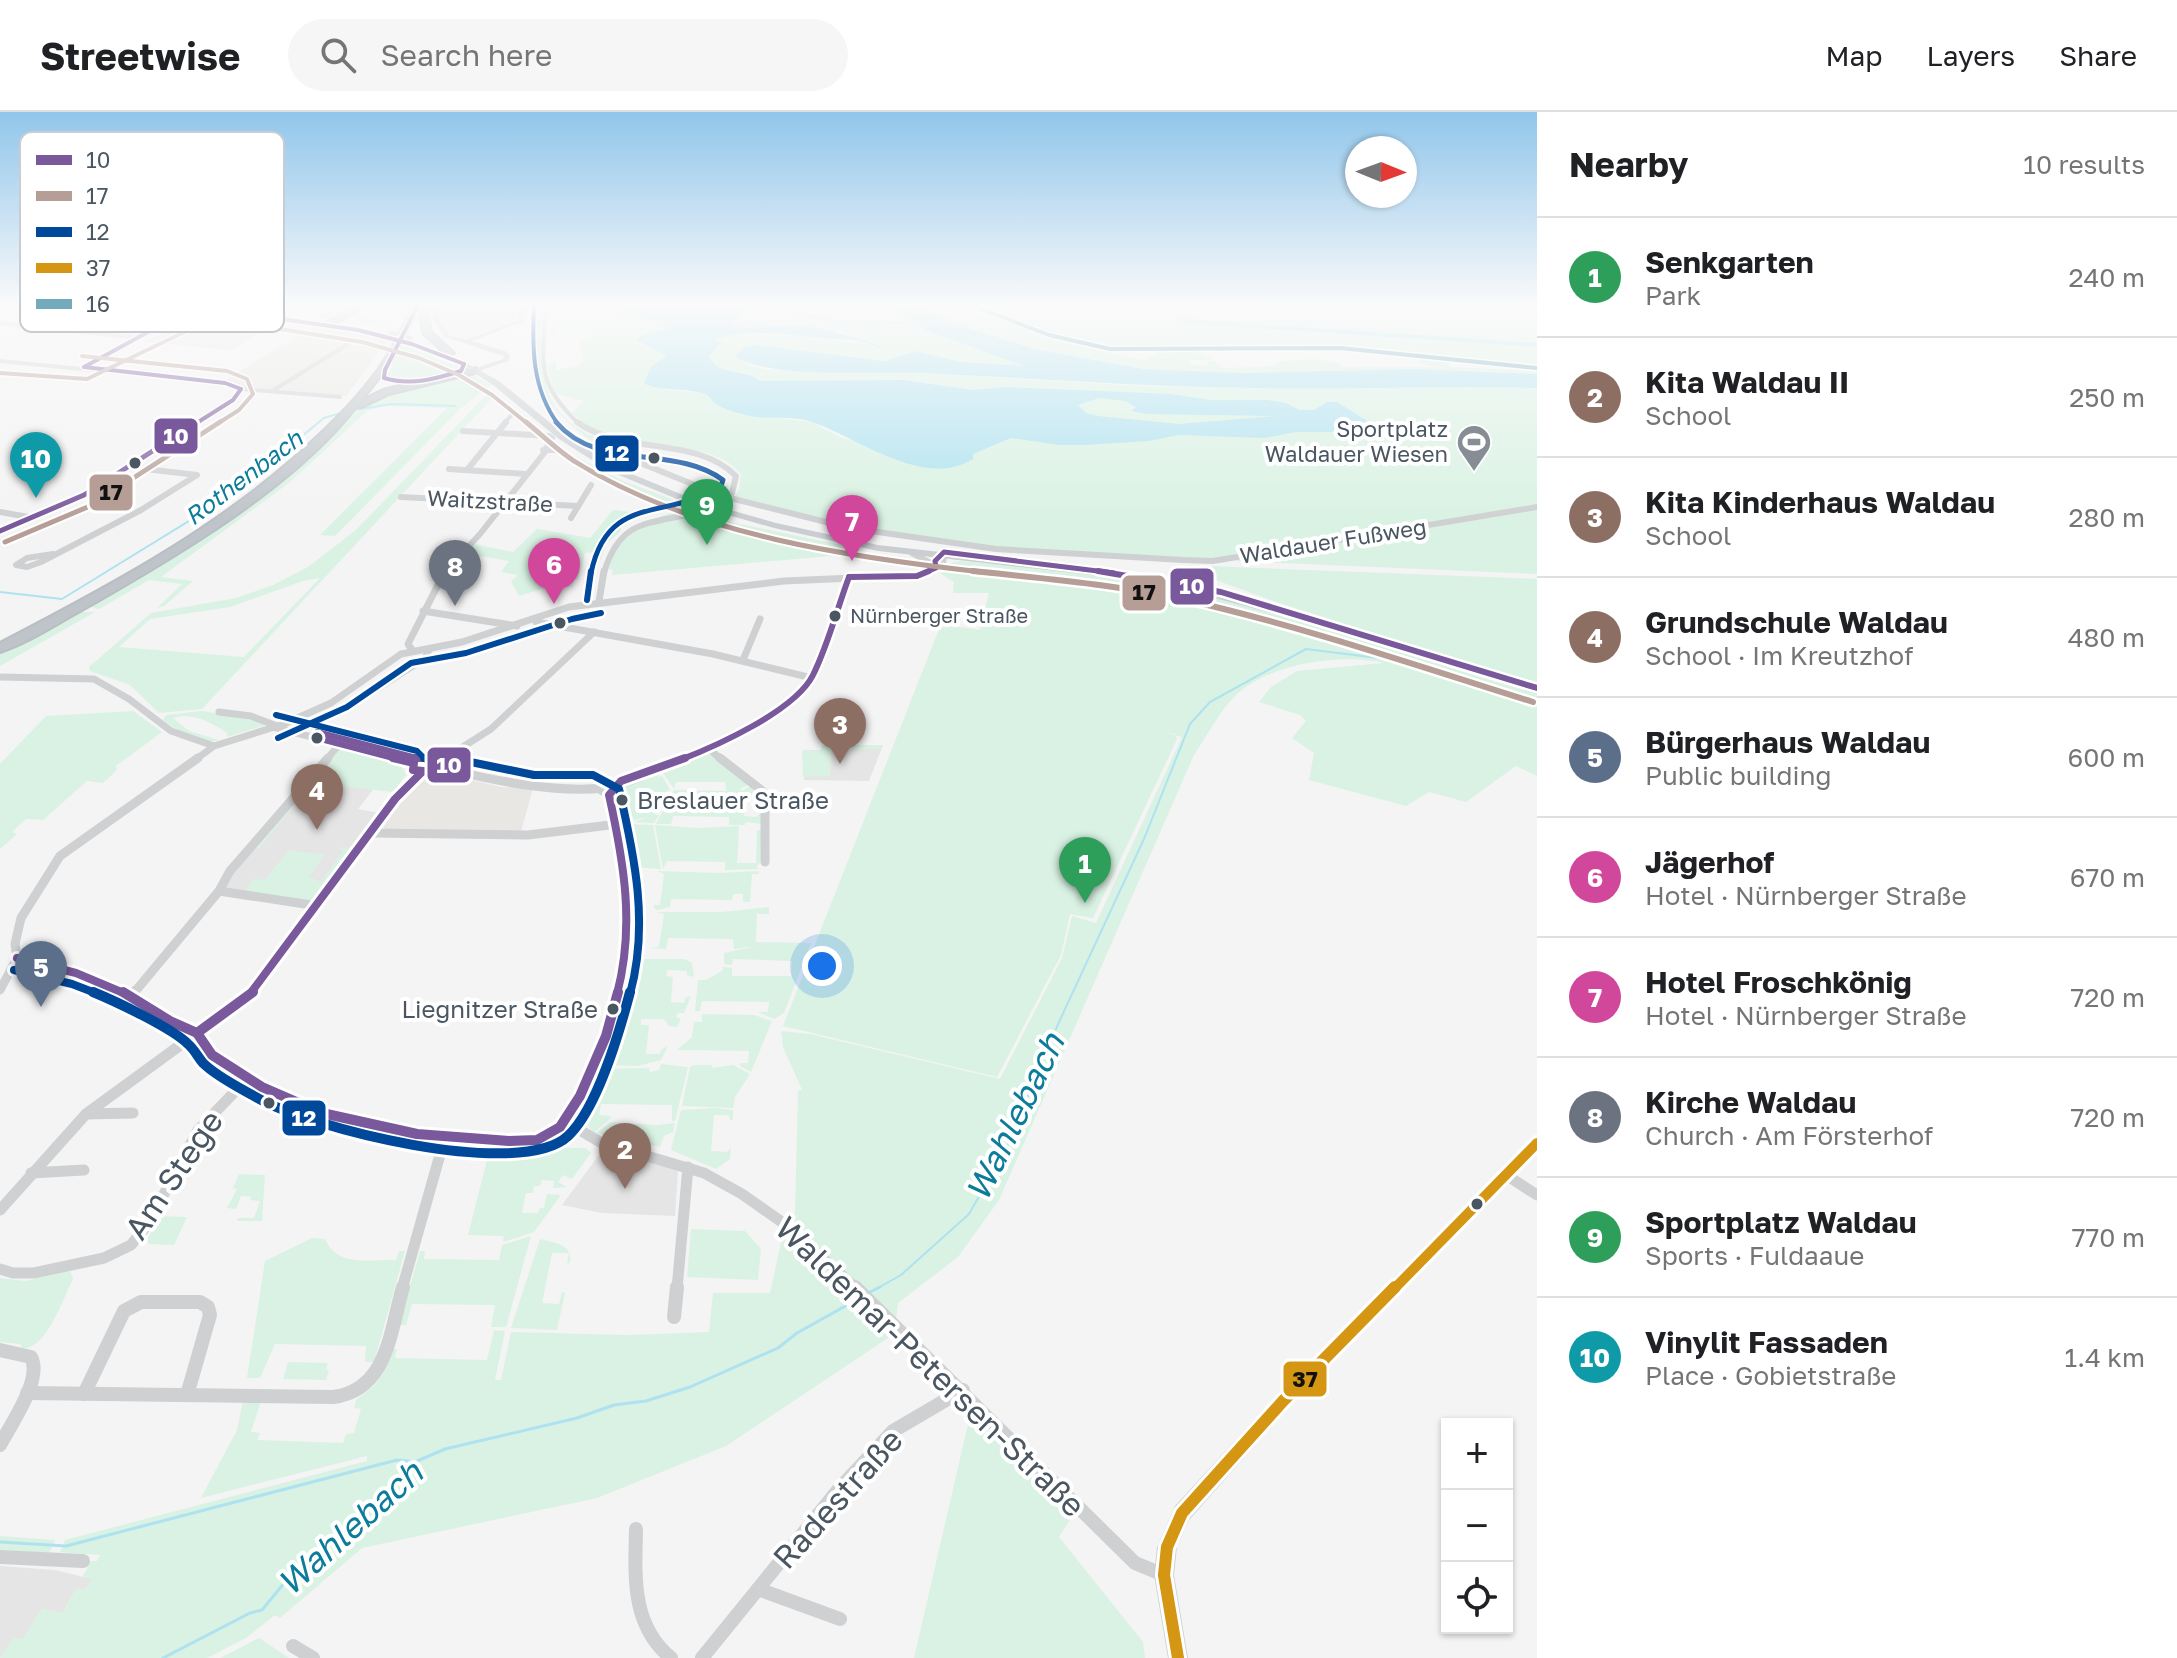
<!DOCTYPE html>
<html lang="en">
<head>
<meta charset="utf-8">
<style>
	body { margin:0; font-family:"Golos Text",sans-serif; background:#f6f6f6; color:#202124 }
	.controls { position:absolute; right:24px; bottom:24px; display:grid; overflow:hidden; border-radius:0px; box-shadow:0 2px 6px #0004 }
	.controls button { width:72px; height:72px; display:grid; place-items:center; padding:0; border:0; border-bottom:2px solid #e0e0e0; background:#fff; color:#202124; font:40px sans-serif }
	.compass { position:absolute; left:1345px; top:24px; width:72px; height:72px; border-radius:50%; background:#fff; box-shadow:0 2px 6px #0004; rotate:91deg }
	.you { position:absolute; left:822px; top:854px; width:28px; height:28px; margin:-20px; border:6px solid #fff; border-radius:50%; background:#1a73e8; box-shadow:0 0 0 12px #1a73e833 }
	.badge { display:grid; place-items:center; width:52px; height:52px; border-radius:50%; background:#ea580c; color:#fff; font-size:26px; font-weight:700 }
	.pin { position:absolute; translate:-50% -66px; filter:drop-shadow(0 2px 4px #0008) }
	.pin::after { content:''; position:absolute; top:42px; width:28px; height:24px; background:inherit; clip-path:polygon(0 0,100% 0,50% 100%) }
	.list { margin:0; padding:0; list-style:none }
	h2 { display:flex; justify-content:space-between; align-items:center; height:104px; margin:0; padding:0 32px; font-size:34px }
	h2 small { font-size:26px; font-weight:400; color:#757577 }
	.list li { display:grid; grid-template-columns:52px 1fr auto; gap:24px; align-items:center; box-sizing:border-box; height:120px; padding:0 32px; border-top:2px solid #e0e0e0 }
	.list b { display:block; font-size:30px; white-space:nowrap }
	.list p { margin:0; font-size:26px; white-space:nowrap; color:#757577 }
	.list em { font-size:26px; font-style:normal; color:#757577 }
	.icon { flex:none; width:44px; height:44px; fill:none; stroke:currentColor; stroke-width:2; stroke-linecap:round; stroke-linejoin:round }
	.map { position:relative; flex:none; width:1537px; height:1546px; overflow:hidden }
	header { display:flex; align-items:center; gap:48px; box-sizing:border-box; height:112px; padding:0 40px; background:#fff; border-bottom:2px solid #e0e0e0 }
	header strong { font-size:38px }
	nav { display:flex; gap:44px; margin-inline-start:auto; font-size:28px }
	.search { width:560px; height:72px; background:#f6f6f6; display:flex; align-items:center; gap:20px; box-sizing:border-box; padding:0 28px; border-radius:44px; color:#757577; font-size:30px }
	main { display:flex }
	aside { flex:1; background:#fff }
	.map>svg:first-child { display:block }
	.commercial { fill:#e8e7e3 }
	.education { fill:#e6e5e6 }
	.green { fill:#d9f2e3; fill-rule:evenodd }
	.water { fill:#aee2f0; fill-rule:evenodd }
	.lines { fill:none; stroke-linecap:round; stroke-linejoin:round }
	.stream-far1 { stroke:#aee2f0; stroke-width:2 }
	.stream { stroke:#aee2f0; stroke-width:3 }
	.highway-casing { stroke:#b9bec3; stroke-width:4 }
	.street-far5 { stroke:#ced0d2; stroke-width:4 }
	.street-far4 { stroke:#ced0d2; stroke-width:6 }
	.street-far3 { stroke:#ced0d2; stroke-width:7 }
	.street-far2 { stroke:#ced0d2; stroke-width:9 }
	.street-far1 { stroke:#ced0d2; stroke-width:11 }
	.street { stroke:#ced0d2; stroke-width:14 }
	.secondary { fill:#ced0d4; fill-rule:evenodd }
	.primary { fill:#caced1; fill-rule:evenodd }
	.highway { fill:#bec4c9; fill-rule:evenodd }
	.street-bridge { stroke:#ced0d2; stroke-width:6 }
	.primary-bridge { stroke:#caced1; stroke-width:7 }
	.bus-1-far4-casing { stroke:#fff; stroke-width:7 }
	.bus-1-far3-casing { stroke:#fff; stroke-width:9 }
	.bus-1-far2-casing { stroke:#fff; stroke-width:11 }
	.bus-1-far1-casing { stroke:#fff; stroke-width:14 }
	.bus-1-casing { stroke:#fff; stroke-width:16 }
	.bus-2-far2-casing { stroke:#fff; stroke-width:7 }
	.bus-2-far1-casing { stroke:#fff; stroke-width:9 }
	.bus-2-casing { stroke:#fff; stroke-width:11 }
	.bus-3-far4-casing { stroke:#fff; stroke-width:7 }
	.bus-3-far3-casing { stroke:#fff; stroke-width:9 }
	.bus-3-far2-casing { stroke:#fff; stroke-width:11 }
	.bus-3-far1-casing { stroke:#fff; stroke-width:14 }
	.bus-3-casing { stroke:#fff; stroke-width:16 }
	.bus-4-far1-casing { stroke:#fff; stroke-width:16 }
	.bus-4-casing { stroke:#fff; stroke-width:18 }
	.bus-5-casing { stroke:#fff; stroke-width:7 }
	.bus-1-far4 { stroke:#79589c; stroke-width:4 }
	.bus-1-far3 { stroke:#79589c; stroke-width:5 }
	.bus-1-far2 { stroke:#79589c; stroke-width:6 }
	.bus-1-far1 { stroke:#79589c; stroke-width:8 }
	.bus-1 { stroke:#79589c; stroke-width:10 }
	.bus-2-far2 { stroke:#b69e97; stroke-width:4 }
	.bus-2-far1 { stroke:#b69e97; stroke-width:5 }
	.bus-2 { stroke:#b69e97; stroke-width:6 }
	.bus-3-far4 { stroke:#00489a; stroke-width:4 }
	.bus-3-far3 { stroke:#00489a; stroke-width:5 }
	.bus-3-far2 { stroke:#00489a; stroke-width:6 }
	.bus-3-far1 { stroke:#00489a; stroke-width:8 }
	.bus-3 { stroke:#00489a; stroke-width:10 }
	.bus-4-far1 { stroke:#d49613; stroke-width:10 }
	.bus-4 { stroke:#d49613; stroke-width:12 }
	.bus-5 { stroke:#73abbd; stroke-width:4 }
	.bus-dot { fill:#4a5661; stroke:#fff; stroke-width:3 }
	.labels { text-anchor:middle; stroke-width:8; stroke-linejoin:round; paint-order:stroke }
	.far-bus-label { font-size:20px; fill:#4a5661; stroke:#fff; text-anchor:start }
	.far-poi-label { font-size:22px; fill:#4a5661; stroke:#fff; text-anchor:end }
	.far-street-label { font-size:22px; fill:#4a5661; stroke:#fff }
	.far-water-label { font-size:24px; font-style:italic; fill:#0c7c9b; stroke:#fff }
	.bus-label { font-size:24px; fill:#4a5661; stroke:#fff; text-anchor:start }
	.near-street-label { font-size:32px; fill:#4a5661; stroke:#fff }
	.near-water-label { font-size:34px; font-style:italic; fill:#0c7c9b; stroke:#fff }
	.key { fill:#fff; stroke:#c9ccd0; stroke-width:2 }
	.key-label { font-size:22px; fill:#4a5661 }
	.line-badge { stroke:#fff; stroke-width:3 }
	.badge-label { font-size:22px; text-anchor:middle; font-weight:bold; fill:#fff }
	.pale-badge-label { font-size:22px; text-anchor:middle; font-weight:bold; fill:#111 }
</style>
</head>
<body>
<header>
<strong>Streetwise</strong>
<div class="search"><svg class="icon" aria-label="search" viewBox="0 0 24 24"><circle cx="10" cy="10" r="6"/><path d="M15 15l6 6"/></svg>Search here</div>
<nav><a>Map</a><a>Layers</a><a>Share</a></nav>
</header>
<main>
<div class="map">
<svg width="1537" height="1546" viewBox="0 0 1537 1546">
	<rect width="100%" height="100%" fill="#f4f4f4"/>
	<g class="commercial">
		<polygon points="438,193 520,193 519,207 464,228 447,221 438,202"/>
		<polygon points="315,213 388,228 346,284 243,275 223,270"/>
		<polygon points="445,662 501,675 533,676 521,720 386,718 383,715 405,681 417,670 428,664"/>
	</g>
	<g class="education">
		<polygon points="202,200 253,208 273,214 231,238 144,230"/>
		<polygon points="136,201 175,204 140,222 92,219"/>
		<polygon points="822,633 883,633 869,669 804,668 804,638 821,638"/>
		<polygon points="338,636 394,651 358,697 379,701 316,789 223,778 230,768 226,767"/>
		<polygon points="602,1039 678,1057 675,1104 602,1101 562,1093"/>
		<polygon points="0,1454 55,1458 92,1467 85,1478 77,1476 62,1501 42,1497 23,1527 0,1546"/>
	</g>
	<g class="green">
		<polygon points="178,193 358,193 329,207"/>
		<polygon points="374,193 404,193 391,217 352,208"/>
		<path d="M537,193H544C541,245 534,299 593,324C604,329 617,330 629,334L625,343C597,342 540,291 534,263C529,241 535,215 537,193Z"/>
		<path d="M552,193H633L620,199L619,203L666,213L665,219L642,223L636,228L666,244L651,255L644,270L668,278L703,281L717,293L747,303L812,310L842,326L865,331L881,342L917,354L949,355L973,347L972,342L1011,326L1058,333L1109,329L1023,276L973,278L903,268L760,269L748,261L726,258L712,251L709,244L721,231L716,227L719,226L739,222L785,223L874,233L856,228L844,220L802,214L735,215L732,212L746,200L737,195L720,193H887L925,218L1025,254L961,250L916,239L884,249L756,233L744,235L735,243L750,254L770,258L916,261L1144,274L1262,276L1433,273L1537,276V393L1209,448L1046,440L948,430L850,415L735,385L739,378L741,362C714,328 653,339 615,327C598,321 585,313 572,301L584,289L554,281L548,255L553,251ZM558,216L590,219V224L580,230L581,242L584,245L579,254L555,258L557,250L553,248V223Z"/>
		<path d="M919,193H964L1057,228L1136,247H1148L1147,244H1157L1156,241C1173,241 1201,235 1213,248H1188L1192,253H1209L1207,249H1215L1223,256L1276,254L1277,249C1296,249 1329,243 1343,255H1440L1420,252L1416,245L1447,248L1451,255L1537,259V262L1414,257L1242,261L1143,257L1034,237L952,211Z"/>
		<polygon points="976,193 1537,193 1537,254 1339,234 1107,235 1054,223"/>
		<polygon points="405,233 460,256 414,269 389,267 387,263"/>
		<polygon points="470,261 491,273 460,297 335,424 320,423 447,296 383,294 367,299 289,371 161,465 193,469 164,494 157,496 182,472 149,468 99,497 88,494 131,468 319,334 363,293 396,279"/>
		<path d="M487,282L494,284L202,597L159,601L130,573L90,559L89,555L151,501L236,486L273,473L308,455L356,418ZM320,466L244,545L119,535L150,507L230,495L303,469Z"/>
		<polygon points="565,339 621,368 698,397 624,417 679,398 577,357"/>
		<polygon points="1537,397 1537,462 1233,449"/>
		<polygon points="613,398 632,400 620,406 621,419 606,432 600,450 599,439 585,441 578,468 574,468 572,475 548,475 519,484 511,469 518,463 501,460 509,449 464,441 474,432 513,440 537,417 590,426"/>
		<path d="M697,403L851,435L853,438H842L843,443L612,463L613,457L609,458C619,412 658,412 697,403Z"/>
		<path d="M961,449C1035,456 1112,460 1185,477C1305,505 1419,548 1537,582V664L1516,654L1466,690L1429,680L1406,694L1309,668L1314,641L1292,626L1306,609L1300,603L1259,590L1271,575L1297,559L1384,551C1341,541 1271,551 1237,582C1220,598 1207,624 1194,643L999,1088L958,1145L898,1191L894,1222L726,1334L597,1386L362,1436L280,1506L275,1503L246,1526L207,1546H0L14,1525L23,1527L42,1497L62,1501L77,1476L85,1478L91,1468L83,1464L91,1449H97L100,1443L60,1440L65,1428L367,1349V1344L201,1386L237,1318L243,1289H261L251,1320L260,1321L257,1328L343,1331L346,1322L354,1321L361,1297L354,1296L356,1288L374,1274L382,1263L393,1237H397L395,1246L487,1248L494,1218L505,1219L495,1268H501L511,1220L628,1223L709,1220L713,1181H770L785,1112L795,1101L798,979L802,978L783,935L781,919L810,922L1000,967L1062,846L1072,804L1096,811L1182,625L1164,620L1175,622L1177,627L1093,806L1070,802L1061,843L997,965L783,914L941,512L980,518L989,481H953L954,470L941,462L950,451Z"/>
		<polygon points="1185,453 1537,467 1537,572 1279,491 1183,456"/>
		<polygon points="76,500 95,500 0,554 0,542"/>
		<polygon points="133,599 162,620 116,654 117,658 103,671 87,669 43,708 26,707 12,720 17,722 0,737 0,652 46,604"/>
		<path d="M202,599L250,606L266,613L227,625V621C211,610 193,600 173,606L189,619L219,628C202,633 176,619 163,608L166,603Z"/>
		<polygon points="822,633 883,633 881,637 831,637 830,664 803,665 802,639 821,638"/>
		<polygon points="338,636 401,653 406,663 393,680 324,672 306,694 295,692 259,736 254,735"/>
		<polygon points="705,642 711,643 750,672 740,677 742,679 752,673 759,679 763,688 757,684 746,684 744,704 756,705 762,700 762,712 746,710 745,713 729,713 729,705 673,704 671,712 656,712 674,678 726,679 725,670 676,670 674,677 662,659"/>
		<polygon points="660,660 658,665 662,664 670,678 654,685 654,680 637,680 636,685 642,686 639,694 649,695 650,688 666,689 660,700 653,703 659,703 654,711 634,710 648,705 624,710 616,685 620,675"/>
		<polygon points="625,712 653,713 661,757 634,755"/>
		<polygon points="655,713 698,716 739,714 737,751 756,751 757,718 761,718 760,751 756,755 759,757 725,758 725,750 667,749 663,757"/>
		<polygon points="340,735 353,737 314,791 243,781 254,767 265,768 289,738 325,743 309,765 321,770 343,739 339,737"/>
		<polygon points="657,759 718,761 759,759 759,762 752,762 750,790 743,790 743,782 733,782 732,788 671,787 670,795 656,798 653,793 660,793 664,762"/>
		<polygon points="769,795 769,802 757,802 756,830 811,831 784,901 774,907 758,900 768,900 769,890 702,889 700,899 695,899 698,868 706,868 722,859 723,855 732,856 732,864 791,864 792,849 733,847 732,853 724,852 724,841 757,834 734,837 733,827 668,826 666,837 649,836 659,835 664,802 656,800 722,800"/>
		<polygon points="634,847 684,847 692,851 694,865 687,863 687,859 667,858 666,864 673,865 671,890 684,891 685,886 691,884 684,901 678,901 676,905 681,907 677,915 669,914 664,907 641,907 641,913 649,913 646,942 660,942 661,938 668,934 661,948 638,954 606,953 626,899"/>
		<polygon points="702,902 754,903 772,909 751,960 740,954 741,951 748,951 749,939 677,938 692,925 694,910 702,910"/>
		<path d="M661,952L688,955L675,1009H672V993L601,992L599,1003L611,1004L610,1007L594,1020C572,1003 594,977 604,957L649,956L650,960L659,958Z"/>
		<polygon points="694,953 712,953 712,956 733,953 750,962 735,985 733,996 682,994 690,955"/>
		<polygon points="714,996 733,998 733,1008 730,1008 729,1003 714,1003 711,1039 727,1040 731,1036 730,1047 716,1057 671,1038 681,998"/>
		<polygon points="611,1010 657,1013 675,1011 673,1020 664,1024 660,1035 596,1021"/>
		<polygon points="490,1036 586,1036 591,1041 572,1067 563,1063 558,1070 567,1075 553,1076 554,1069 542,1068 540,1074 534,1074 533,1081 526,1081 522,1101 538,1101 540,1096 544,1096 547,1082 561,1083 534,1120 503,1130 504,1124 468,1123"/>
		<polygon points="239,1062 265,1063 262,1109 237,1109 238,1106 254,1106 260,1089 250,1088 251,1085 241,1084 236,1097 227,1096 237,1077 233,1076"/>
		<polygon points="159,1104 187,1105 174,1133 149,1132 147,1129"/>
		<polygon points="691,1117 745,1119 761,1137 758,1168 687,1165"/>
		<polygon points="531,1124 506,1215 491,1215 495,1193 412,1192 406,1213 399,1213 420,1139 425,1139 424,1147 499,1148 502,1133"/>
		<path d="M312,1126L325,1127C337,1156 371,1147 396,1148L399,1139H405L374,1250H365L366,1234L275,1232L260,1266H247L265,1149Z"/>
		<path d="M540,1127C555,1131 573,1132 570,1151H567L569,1141H552L542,1191L559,1192L562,1180L565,1181L557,1218L511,1216Z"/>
		<path d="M70,1159L73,1167C63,1186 46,1239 22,1236L20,1232L0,1230V1166L25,1169Z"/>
		<polygon points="288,1250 328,1251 326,1257 329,1258 326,1268 283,1267"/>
		<polygon points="972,1295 1073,1403 1059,1425 1143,1530 1145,1546 914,1546"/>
		<polygon points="0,1424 55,1428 49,1441 0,1438"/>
		<polygon points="259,1526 289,1546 220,1546"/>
	</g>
	<g class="water">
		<path d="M633,193L737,195L747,200L732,212L735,215C758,217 781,212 804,214C835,217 858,228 887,236C877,236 864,229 852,228C810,228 758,213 717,227L721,231L709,244C718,265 745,255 760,269L903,268L973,278L1004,275L1170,282L1211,288H1267L1286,291L1299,298H1314L1327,290H1337L1369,310L1367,315L1352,320H1296L1264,326L1179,323L1149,329L1084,333H1058L1011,326L973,342V347C924,378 857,325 812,310C794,303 770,308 750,304C741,302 723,297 716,292C710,287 709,283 702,281C683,276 665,279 647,273L644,270L651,255L666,244L636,228L642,223L668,216L659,210L619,203L620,199ZM1099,286L1126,289L1136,295L1131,299L1147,302L1275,304L1179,312L1098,304L1086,301L1078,293Z"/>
		<path d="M887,193H919L952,211L1034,237L1143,257L1242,261L1414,257L1537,262V276C1444,273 1351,278 1258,276C1145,275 1032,266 919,261C873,259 769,268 735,244L744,235L756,233L884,249L916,239L961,250L1024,254L925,218Z"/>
		<polygon points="1180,207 1537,231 1537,235 1179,211"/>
	</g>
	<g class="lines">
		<g class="stream-far1">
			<polyline points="134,193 148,195"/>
			<polyline points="765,193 837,210 911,211"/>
			<polyline points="321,206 334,199"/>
			<polyline points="354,298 392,292 456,294"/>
			<polyline points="0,480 62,487 228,385 324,306 344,300"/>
			<polyline points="876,1177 901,1163 969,1102 1006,1037 1059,910 1144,727 1190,612 1210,590 1306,537 1394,548 1537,589"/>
		</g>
		<g class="stream">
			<polyline points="870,1180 880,1175"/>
			<polyline points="0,1430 66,1434 397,1348 415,1350"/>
			<polyline points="163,1546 250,1501 262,1498 285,1470 295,1467 317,1448 415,1350 445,1337 577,1306 614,1293 646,1289 690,1275 778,1236 797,1221 858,1187"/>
		</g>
		<g class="highway-casing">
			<g id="highway">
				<polygon points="360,193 369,193 330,214 323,212"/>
				<path d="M414,193H426L431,220L454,241L447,243L423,221L419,197L392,249L361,289L383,278L476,256L479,260L389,282L362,295H356C292,377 172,447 82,498C56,512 28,531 0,540V531C112,473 225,413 317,325C341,302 367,276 385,247C396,230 405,211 414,193Z"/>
			</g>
		</g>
		<g class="street-far5">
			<path d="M546,193C543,251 534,269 579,312"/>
			<polyline points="0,211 140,226"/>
			<polyline points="0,249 225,271 241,277 340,285"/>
			<polyline points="84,255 178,207 203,198"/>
			<polyline points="272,279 348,232"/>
			<polyline points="195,312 233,288 241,277"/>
			<polyline points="504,312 514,300"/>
		</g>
		<g class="street-far4">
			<path d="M577,310C624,344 695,323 736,364L732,381"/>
			<polyline points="463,319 549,324 552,326 547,335"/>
			<polyline points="637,334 628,346 722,384 850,416 996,437 1183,448 1213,449 1537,395"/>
			<polygon points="550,335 557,338 543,338"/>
			<polyline points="449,357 526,362"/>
			<polyline points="467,358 506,310"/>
			<polyline points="401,385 578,394"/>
			<polyline points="0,400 34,406"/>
			<polyline points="571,406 591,373"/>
			<polyline points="0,419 84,383 198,310"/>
			<polyline points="912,441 934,453"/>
			<polyline points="53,442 27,446 16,453 27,455 41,450 141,398 197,363 129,355"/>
			<polyline points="444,461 480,422 545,340"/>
			<path d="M604,461C619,408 648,412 695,401"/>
			<polyline points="926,461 943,453 944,440 935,449 936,456"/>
		</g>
		<g class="street-far3">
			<polyline points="599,489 604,459"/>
			<polyline points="423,499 517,514"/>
			<polyline points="536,510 713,542 812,566"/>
			<polyline points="413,539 408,532 445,459"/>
			<polyline points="743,548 760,507"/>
			<polyline points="0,565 94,567 129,587 171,619 214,634"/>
			<polyline points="347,596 425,546 429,538"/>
			<polyline points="219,600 251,604 277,614"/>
			<polyline points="273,615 401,648"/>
			<polyline points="709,637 722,648"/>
			<polyline points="447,645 491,617 594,520"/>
			<polyline points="195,648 214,634 284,612 331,591 401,542 462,530 569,495 784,469 922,463 930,459"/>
			<polyline points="326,648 343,628"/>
			<polyline points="420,648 438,644 450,648"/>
			<path d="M681,648C728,630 780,606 812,566L849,465"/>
		</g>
		<g class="street-far2">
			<path d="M393,646L414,651L413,658C426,661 438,655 450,658C497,669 555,681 604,676C628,673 663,654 686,646"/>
			<polyline points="720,646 765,681 765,750"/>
			<polyline points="414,651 426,646"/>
			<polyline points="446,657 452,649 446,646"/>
			<path d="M598,676L609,683C627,750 634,814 619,882"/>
			<polyline points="370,721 528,723 618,712"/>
			<polyline points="219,779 318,794"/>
			<polyline points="17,846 90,866 127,882"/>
			<polyline points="0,878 17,846 15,832 21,806 60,744 198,646"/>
			<polyline points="133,882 219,779 230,759 328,646"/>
			<polyline points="252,882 395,687 421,661"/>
		</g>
		<g class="street-far1">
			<polyline points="124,880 170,909 197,921 212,943 265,977 337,1006 415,1023 492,1029 535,1027 562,1015 573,1014 600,1030 704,1061 742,1082 786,1113 857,1177"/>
			<polyline points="131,884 134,880"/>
			<polyline points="86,1002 133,1001"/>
			<path d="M558,1016C591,978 606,927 619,880"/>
			<polyline points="31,1061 84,1058"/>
			<polyline points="1506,1063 1537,1083"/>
			<polyline points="0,1098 86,1002 253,880"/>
			<polyline points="0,1157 13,1161 34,1161 104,1146 131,1133 148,1112 198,1018 247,967"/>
			<polyline points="402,1177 445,1025"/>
			<polyline points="677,1177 688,1055"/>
		</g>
		<g class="street">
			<polyline points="855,1175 1135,1451 1164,1463"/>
			<polyline points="674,1205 677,1175"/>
			<path d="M0,1238L31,1245C43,1267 11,1312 0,1333"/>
			<path d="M27,1281L333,1285C388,1278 390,1219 403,1175"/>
			<polyline points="84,1282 124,1199 141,1190 200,1190 208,1195 210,1203 187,1283"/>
			<path d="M636,1417C635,1465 631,1513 671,1546"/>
			<polyline points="0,1445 83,1449"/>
			<polyline points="758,1477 840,1507"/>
			<polyline points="293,1534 313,1546"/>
			<polyline points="702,1546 839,1377 893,1319 963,1278"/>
		</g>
		<g class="secondary">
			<polygon points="149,193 173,193 248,199 330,212 327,214 248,203"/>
			<polygon points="430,193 436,193 438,205 449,223 466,228 518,208 521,193 527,193 523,210 472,229 505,239 510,243 508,249 476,260 474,257 503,247 504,244 445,225 432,205"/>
			<polygon points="968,193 976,193 1051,222 1110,235 1340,234 1537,254 1537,258 1340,238 1110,239 1047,224"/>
			<polygon points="1537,1025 1537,1041 1289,1295 1189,1408 1177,1435 1174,1463 1188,1546 1168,1546 1154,1463 1157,1435 1175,1394 1277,1283 1532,1027"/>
		</g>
		<g class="primary">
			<polygon points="327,210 391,223 394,225 391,227 325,213"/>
			<polygon points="408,228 466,251 499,269 565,323 615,355 695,388 776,411 878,433 1110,459 1197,475 1328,510 1537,575 1537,582 1320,514 1196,481 1110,465 878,439 774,416 689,392 609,359 559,327 493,273 462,253 406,231"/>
		</g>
		<use href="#highway" class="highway"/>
		<polyline class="street-bridge" points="695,401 732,381"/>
		<polyline class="primary-bridge" points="392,222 409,227"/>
		<g class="bus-1-far4-casing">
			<g id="bus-1-far4">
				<path d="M418,193L385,258L384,266C411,274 435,267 461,259L464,252"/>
				<polyline points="84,255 170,208 212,197 358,218 412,232 464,252"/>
				<polyline points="84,255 225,271 241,277"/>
				<polyline points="195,312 233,288 241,277"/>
			</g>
		</g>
		<g class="bus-1-far3-casing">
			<g id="bus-1-far3">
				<polyline points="0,419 84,383 198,310"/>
				<polyline points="924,461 936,456 935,449 944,440 1114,461"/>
			</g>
		</g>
		<g class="bus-1-far2-casing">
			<g id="bus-1-far2">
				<polyline points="1098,459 1221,480 1537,576"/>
				<polyline points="849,465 917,464 929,459"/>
				<polyline points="317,620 420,647 447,645 449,648"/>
				<polyline points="317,626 401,648"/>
				<path d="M680,648C716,634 795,599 813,563C828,533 837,497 849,465"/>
			</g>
		</g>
		<g class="bus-1-far1-casing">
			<g id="bus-1-far1">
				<polyline points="393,646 414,651 413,658 433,660 452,651 447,646"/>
				<polyline points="415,646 439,646"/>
				<polyline points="17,846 76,861 126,882"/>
				<polyline points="250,882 395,687 421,661"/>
				<path d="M617,882C635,814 624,751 609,683L621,669L685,646"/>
			</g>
		</g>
		<g class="bus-1-casing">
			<g id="bus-1">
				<polyline points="123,880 170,909 197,921 212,943 262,975 322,1001 417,1022 509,1029 537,1028 560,1015 580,984 606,924 618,880"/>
				<polyline points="197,921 253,880"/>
			</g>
		</g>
		<g class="bus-2-far2-casing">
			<g id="bus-2-far2">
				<polyline points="82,244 227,259 247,267 253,282 239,298 217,312"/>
				<polyline points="0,261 87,267 205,210 267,215 362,230 419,246 459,263 492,283 528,312"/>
			</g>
		</g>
		<g class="bus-2-far1-casing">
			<g id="bus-2-far1">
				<path d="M526,310C542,323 557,338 574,349C694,424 853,446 991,461"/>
				<polyline points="5,430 90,394 220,310"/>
			</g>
		</g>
		<g class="bus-2-casing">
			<path id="bus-2" d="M973,459C1047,467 1123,473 1195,490C1310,517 1421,555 1533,590"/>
		</g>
		<g class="bus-3-far4-casing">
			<path id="bus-3-far4" d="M534,193C532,236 532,277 558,312"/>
		</g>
		<g class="bus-3-far3-casing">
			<path id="bus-3-far3" d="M556,310C598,360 674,332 723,368L721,374C668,409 608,380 591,461"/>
		</g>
		<g class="bus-3-far2-casing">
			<g id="bus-3-far2">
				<polyline points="587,488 591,459"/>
				<polyline points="276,603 417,639 426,648"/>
				<polyline points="278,626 347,595 411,551 466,541 572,507 601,501"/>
				<polyline points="431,648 459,648"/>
			</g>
		</g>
		<g class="bus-3-far1-casing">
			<g id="bus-3-far1">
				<path d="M424,646H451L534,663H593L619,677C635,746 649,813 630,882"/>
				<polyline points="14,858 72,872 98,882"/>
			</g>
		</g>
		<g class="bus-3-casing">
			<path id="bus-3" d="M93,880C115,889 172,916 188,932C194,937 198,945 203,951C216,964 238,975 254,984C307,1016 520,1069 568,1024C597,997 620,918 630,880"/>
		</g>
		<g class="bus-4-far1-casing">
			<polyline id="bus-4-far1" points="1394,1177 1537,1031"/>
		</g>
		<g class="bus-4-casing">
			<polyline id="bus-4" points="1178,1546 1164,1463 1167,1435 1182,1401 1283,1289 1395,1175"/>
		</g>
		<g class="bus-5-casing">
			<polyline id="bus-5" points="971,193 1049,223 1110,237 1340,236 1537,256"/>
		</g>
		<use href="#bus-1-far4" class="bus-1-far4"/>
		<use href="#bus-1-far3" class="bus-1-far3"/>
		<use href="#bus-1-far2" class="bus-1-far2"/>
		<use href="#bus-1-far1" class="bus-1-far1"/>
		<use href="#bus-1" class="bus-1"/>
		<use href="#bus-2-far2" class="bus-2-far2"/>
		<use href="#bus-2-far1" class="bus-2-far1"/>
		<use href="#bus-2" class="bus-2"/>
		<use href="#bus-3-far4" class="bus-3-far4"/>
		<use href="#bus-3-far3" class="bus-3-far3"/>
		<use href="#bus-3-far2" class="bus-3-far2"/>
		<use href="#bus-3-far1" class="bus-3-far1"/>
		<use href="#bus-3" class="bus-3"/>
		<use href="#bus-4-far1" class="bus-4-far1"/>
		<use href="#bus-4" class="bus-4"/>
		<use href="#bus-5" class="bus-5"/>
	</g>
	<linearGradient id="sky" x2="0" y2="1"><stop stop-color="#91c6eb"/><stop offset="0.47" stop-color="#fafafa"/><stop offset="1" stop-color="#fafafa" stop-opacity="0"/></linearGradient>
	<rect width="1537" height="410" fill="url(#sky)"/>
	<defs>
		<g id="stadium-pin" transform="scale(1.8)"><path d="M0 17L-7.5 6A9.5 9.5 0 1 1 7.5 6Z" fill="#868d94" stroke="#fff"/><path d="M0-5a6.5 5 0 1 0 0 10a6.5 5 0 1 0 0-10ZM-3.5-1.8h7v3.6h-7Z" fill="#fff"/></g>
	</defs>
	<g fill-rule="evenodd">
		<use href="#stadium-pin" x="1474" y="330"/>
	</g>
	<g class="bus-dot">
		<circle cx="654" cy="346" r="7"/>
		<circle cx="135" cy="351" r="7"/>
		<circle cx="835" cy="504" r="7"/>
		<circle cx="560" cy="511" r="7"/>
		<circle cx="317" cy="626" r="7"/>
		<circle cx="622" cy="688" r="7"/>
		<circle cx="613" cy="897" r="7"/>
		<circle cx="269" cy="991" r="7"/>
		<circle cx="1477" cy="1092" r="7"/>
	</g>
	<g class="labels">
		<g class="far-bus-label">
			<text x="850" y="511">Nürnberger Straße</text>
		</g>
		<g class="far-poi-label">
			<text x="1448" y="325">Sportplatz<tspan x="1448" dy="25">Waldauer Wiesen</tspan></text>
		</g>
		<g class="far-street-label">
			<text transform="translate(490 389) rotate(3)" y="8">Waitzstraße</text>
			<text transform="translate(1333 429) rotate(-9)" y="8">Waldauer Fußweg</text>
		</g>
		<g class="far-water-label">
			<text transform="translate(244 366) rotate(-37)" y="8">Rothenbach</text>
		</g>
		<g class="bus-label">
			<text x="637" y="697">Breslauer Straße</text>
			<text x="598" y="906" text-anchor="end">Liegnitzer Straße</text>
		</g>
		<g class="near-street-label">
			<text transform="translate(174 1063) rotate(-56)" y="11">Am Stege</text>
			<text transform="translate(930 1255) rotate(44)" y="11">Waldemar-Petersen-Straße</text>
			<text transform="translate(838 1387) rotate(-48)" y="11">Radestraße</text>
		</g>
		<g class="near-water-label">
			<text transform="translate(1015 1005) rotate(-64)" y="12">Wahlebach</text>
			<text transform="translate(350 1416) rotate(-42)" y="12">Wahlebach</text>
		</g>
	</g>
	<rect x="20" y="20" width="264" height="200" rx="12" class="key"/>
	<rect x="36" y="43" width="36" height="10" fill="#79589c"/>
	<rect x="36" y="79" width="36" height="10" fill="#b69e97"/>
	<rect x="36" y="115" width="36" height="10" fill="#00489a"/>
	<rect x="36" y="151" width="36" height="10" fill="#d49613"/>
	<rect x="36" y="187" width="36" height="10" fill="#73abbd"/>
	<g class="key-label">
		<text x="86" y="56">10</text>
		<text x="86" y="92">17</text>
		<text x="86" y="128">12</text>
		<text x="86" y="164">37</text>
		<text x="86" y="200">16</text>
	</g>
	<g class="line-badge">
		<rect x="153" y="305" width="46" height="38" rx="8" fill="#79589c"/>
		<rect x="594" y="322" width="46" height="39" rx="8" fill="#00489a"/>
		<rect x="88" y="361" width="46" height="39" rx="8" fill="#b69e97"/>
		<rect x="1169" y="455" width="46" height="39" rx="8" fill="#79589c"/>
		<rect x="1121" y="462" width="46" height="38" rx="8" fill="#b69e97"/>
		<rect x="426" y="634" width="46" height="38" rx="8" fill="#79589c"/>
		<rect x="281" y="987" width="46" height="38" rx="8" fill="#00489a"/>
		<rect x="1282" y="1248" width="46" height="38" rx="8" fill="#d49613"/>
	</g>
	<g class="badge-label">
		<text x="176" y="332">10</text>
		<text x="617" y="349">12</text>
		<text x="1192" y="482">10</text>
		<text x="449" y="661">10</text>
		<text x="304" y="1014">12</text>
	</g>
	<g class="pale-badge-label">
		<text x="111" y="388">17</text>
		<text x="1144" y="488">17</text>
		<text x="1305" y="1275">37</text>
	</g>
</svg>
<div class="controls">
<button>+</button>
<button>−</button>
<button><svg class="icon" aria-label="locate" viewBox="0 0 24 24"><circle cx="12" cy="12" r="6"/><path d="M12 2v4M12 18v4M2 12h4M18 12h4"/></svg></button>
</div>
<svg class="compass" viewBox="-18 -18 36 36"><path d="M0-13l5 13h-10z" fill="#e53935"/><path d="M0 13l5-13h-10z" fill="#757577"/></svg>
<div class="you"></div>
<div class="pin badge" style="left:1085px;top:791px;background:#2e9e5b">1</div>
<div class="pin badge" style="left:625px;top:1077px;background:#8d6e63">2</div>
<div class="pin badge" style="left:840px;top:652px;background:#8d6e63">3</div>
<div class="pin badge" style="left:317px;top:718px;background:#8d6e63">4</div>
<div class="pin badge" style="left:41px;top:895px;background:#5c6f8a">5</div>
<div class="pin badge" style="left:554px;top:492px;background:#d1479c">6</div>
<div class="pin badge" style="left:852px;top:449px;background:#d1479c">7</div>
<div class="pin badge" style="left:455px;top:494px;background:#6b7280">8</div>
<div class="pin badge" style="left:707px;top:433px;background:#2e9e5b">9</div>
<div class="pin badge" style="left:36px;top:386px;background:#0f9aa8">10</div>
</div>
<aside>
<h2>Nearby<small>10 results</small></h2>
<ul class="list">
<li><span class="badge" style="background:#2e9e5b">1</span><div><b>Senkgarten</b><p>Park</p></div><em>240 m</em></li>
<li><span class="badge" style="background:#8d6e63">2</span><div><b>Kita Waldau II</b><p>School</p></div><em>250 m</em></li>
<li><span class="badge" style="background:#8d6e63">3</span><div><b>Kita Kinderhaus Waldau</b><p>School</p></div><em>280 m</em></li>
<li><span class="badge" style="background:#8d6e63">4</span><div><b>Grundschule Waldau</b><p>School · Im Kreutzhof</p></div><em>480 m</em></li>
<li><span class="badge" style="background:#5c6f8a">5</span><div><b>Bürgerhaus Waldau</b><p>Public building</p></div><em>600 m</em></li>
<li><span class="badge" style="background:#d1479c">6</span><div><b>Jägerhof</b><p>Hotel · Nürnberger Straße</p></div><em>670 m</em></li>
<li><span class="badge" style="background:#d1479c">7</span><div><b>Hotel Froschkönig</b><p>Hotel · Nürnberger Straße</p></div><em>720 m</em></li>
<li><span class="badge" style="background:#6b7280">8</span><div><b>Kirche Waldau</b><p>Church · Am Försterhof</p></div><em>720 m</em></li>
<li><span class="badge" style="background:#2e9e5b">9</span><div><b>Sportplatz Waldau</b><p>Sports · Fuldaaue</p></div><em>770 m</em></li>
<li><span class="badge" style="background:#0f9aa8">10</span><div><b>Vinylit Fassaden</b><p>Place · Gobietstraße</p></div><em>1.4 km</em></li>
</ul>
</aside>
</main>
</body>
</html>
